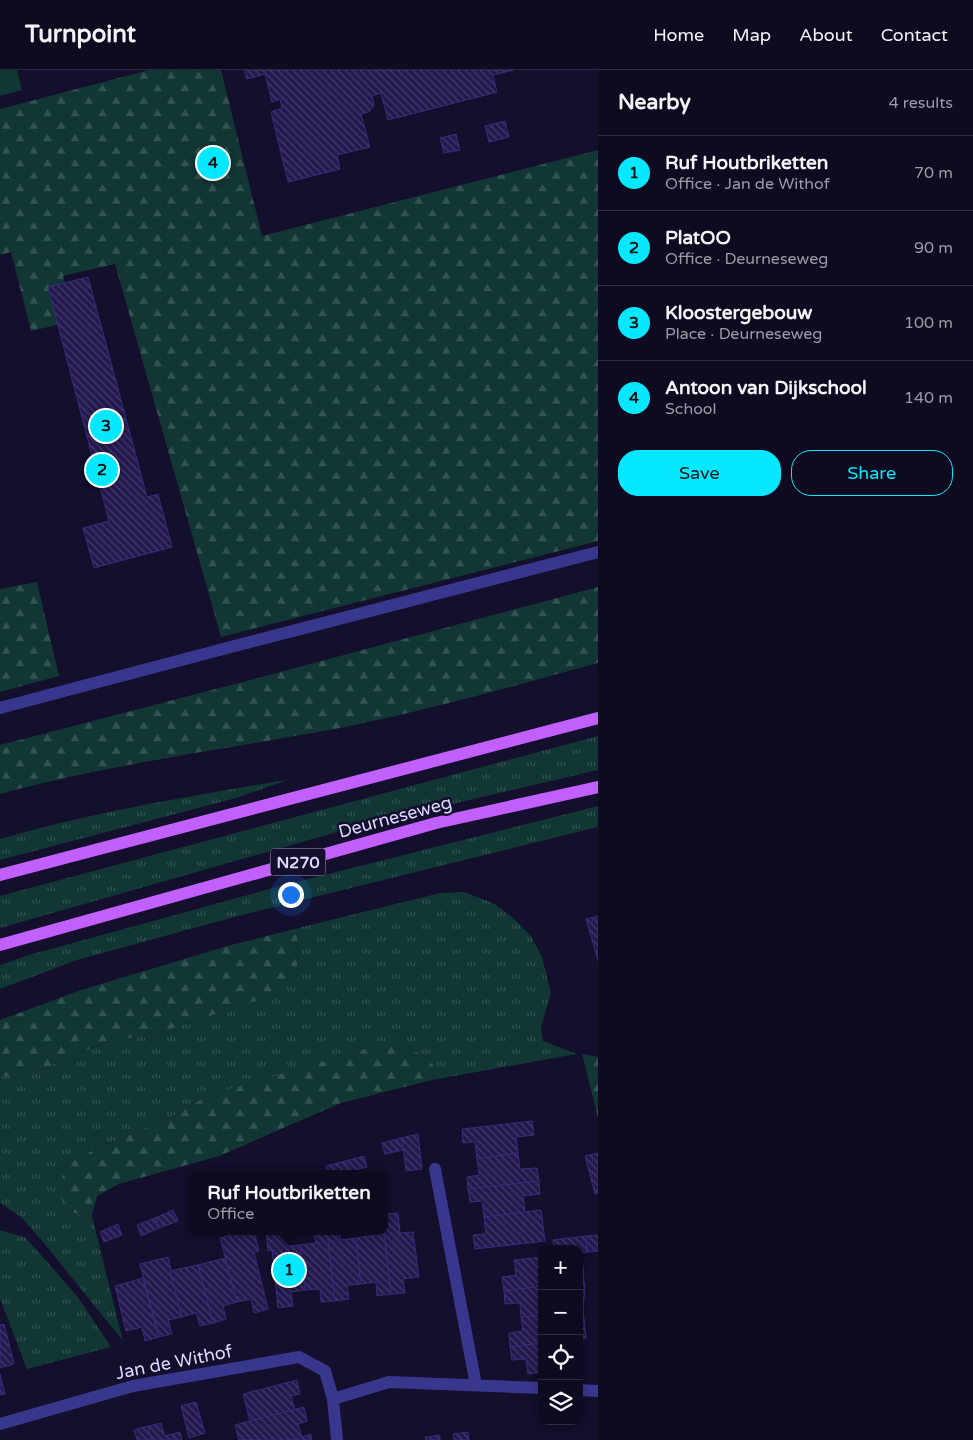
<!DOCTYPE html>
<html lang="en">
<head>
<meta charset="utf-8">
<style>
	body { margin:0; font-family:"Varela Round",sans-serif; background:#1c192e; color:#f1f3f6 }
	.controls { position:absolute; right:15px; bottom:15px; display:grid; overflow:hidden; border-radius:10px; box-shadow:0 2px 8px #0003 }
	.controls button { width:45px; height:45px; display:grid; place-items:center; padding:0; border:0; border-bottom:1px solid #2e2b3f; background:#0e0b21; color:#f1f3f6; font:25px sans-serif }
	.you { position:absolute; left:290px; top:824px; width:18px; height:18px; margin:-12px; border:4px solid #fff; border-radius:50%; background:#1a73e8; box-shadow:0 0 0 8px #1a73e833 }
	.badge { display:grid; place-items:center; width:32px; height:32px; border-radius:50%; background:#05e8ff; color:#111; font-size:16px; font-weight:700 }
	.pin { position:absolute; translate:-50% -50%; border:2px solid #fff; box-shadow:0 1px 5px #0006 }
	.popup { position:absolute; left:190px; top:1100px; width:198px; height:65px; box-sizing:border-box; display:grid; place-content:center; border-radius:10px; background:#0e0b21; filter:drop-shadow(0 1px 4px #0005); font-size:16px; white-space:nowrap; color:#9b9ba5 }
	.popup b { font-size:19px; color:#f1f3f6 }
	.popup::after { content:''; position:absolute; left:50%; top:100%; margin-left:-10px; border:10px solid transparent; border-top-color:#0e0b21 }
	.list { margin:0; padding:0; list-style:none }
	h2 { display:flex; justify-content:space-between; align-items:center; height:65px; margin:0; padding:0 20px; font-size:21px }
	h2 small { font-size:16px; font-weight:400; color:#9b9ba5 }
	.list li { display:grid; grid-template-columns:32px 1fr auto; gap:15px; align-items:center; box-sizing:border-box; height:75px; padding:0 20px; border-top:1px solid #2e2b3f }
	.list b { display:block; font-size:19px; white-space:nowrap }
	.list p { margin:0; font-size:16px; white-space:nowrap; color:#9b9ba5 }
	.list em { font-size:16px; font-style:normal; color:#9b9ba5 }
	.actions { display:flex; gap:10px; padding:15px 20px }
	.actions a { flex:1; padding:11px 0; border:1px solid #05e8ff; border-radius:20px; text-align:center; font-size:18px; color:#05e8ff }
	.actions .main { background:#05e8ff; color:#111 }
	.icon { flex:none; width:28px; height:28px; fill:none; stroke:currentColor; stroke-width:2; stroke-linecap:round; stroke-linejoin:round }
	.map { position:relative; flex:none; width:598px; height:1370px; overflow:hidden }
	header { display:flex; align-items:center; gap:30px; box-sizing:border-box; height:70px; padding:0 25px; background:#0e0b21; border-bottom:1px solid #2e2b3f }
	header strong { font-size:24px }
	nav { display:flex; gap:28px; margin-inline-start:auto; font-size:18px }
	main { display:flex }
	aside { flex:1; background:#0e0b21 }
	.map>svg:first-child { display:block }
	.grass { fill:url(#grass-tufts) }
	.forest { fill:url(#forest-firs) }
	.pitch { fill:#113634 }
	.building { fill:url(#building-back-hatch); stroke:#392a7c }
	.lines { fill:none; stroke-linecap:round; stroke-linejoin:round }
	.minor { stroke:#39368e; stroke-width:12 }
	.primary { stroke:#c260ff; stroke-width:12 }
	.labels { text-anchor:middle; stroke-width:5; stroke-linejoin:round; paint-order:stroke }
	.shield { fill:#130f2c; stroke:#a09cc0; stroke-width:1 }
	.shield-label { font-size:16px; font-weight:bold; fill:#ddd9ff }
	.street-label { font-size:18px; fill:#ddd9ff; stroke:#130f2c }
</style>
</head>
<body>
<header>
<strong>Turnpoint</strong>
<nav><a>Home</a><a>Map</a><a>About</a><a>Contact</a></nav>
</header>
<main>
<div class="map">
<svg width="598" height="1370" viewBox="0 0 598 1370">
	<defs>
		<pattern id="grass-tufts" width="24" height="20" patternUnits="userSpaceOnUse" patternTransform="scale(1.25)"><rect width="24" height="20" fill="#113634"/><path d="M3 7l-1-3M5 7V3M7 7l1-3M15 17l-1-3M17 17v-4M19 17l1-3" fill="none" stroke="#335252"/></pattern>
		<pattern id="forest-firs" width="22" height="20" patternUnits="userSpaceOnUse" patternTransform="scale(1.25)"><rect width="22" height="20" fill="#113634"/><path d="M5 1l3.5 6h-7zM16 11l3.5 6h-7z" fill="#335252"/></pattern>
		<pattern id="building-back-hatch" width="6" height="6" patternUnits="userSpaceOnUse" patternTransform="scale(1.25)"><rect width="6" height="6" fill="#24194e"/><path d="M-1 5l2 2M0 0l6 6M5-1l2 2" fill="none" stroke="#433a69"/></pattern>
	</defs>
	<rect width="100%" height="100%" fill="#130f2c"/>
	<g class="grass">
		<polygon points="598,666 598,700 358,756 0,858 0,826"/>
		<path d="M290,709L236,728L0,790V769C95,741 193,726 290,709Z"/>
		<polygon points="598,736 598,757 238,846 77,890 0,919 0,895 29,885 288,814"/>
		<polygon points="464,822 493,833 512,847 531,866 542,887 551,923 541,957 543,971 577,984 432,1010 436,998 405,973 209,1025 168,1049 97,1078 71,1092 68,1140 93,1150 123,1271 43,1172 21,1147 0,1133 0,1006 21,1008 101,974 167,960 297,905 298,858 440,823"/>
		<polygon points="0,1160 26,1168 77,1226 111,1277 27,1299 0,1229"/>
	</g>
	<g class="forest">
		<polygon points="149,0 221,0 262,166 598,80 598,471 221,567 115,194 63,206 74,251 31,261 11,182 0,185 0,39"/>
		<polygon points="37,512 59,606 0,622 0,519"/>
		<path d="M598,517V593C514,616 430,640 345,657C230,679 113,693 0,724V675L254,609Z"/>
		<polygon points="298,858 297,905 277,924 167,960 101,974 21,1008 0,1006 0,950 81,920 231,875"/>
		<polygon points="386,973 405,973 433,995 436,998 432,1010 341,1033 219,1086 119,1114 97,1126 92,1145 93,1150 68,1140 60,1126 63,1107 71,1092 97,1078 168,1049 209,1025"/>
		<polygon points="582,984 598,987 598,1048"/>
	</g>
	<polygon class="pitch" points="0,0 17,0 22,20 0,26"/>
	<g class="building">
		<polygon points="244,0 514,0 493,5 497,22 388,50 381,23 372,26 374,35 369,42 361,44 370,77 337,85 340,99 288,112 271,42 282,38 280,29 272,32 265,4 247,9"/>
		<polygon points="505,51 509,67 489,72 485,56"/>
		<polygon points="456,64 460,80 444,83 440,68"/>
		<polygon points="88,207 147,427 158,424 172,477 94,498 83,458 109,451 48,217"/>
		<polygon points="598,846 598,891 586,849"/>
		<polygon points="532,1051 534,1065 516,1067 518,1083 477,1089 475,1072 463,1073 462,1059"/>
		<polygon points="418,1064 422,1099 406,1101 402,1068"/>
		<polygon points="402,1068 403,1080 385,1084 382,1073"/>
		<polygon points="518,1083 520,1099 537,1098 539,1111 468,1119 467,1107 479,1105 477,1089"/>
		<polygon points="598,1083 598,1103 590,1105 585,1086"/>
		<polygon points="364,1086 367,1097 348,1102 345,1091"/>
		<polygon points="345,1091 348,1102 328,1104 326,1096"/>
		<polygon points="598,1103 598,1123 595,1124 590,1105"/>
		<polygon points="539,1111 540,1124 523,1126 525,1143 484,1147 482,1131 470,1132 468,1119"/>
		<polygon points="173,1140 178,1151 159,1158 155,1148"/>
		<polygon points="541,1140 545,1171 475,1179 473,1165 486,1164 484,1147"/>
		<polygon points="398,1143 400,1163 413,1162 419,1207 403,1209 405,1223 391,1224 384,1161 384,1144"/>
		<polygon points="155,1148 159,1158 141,1166 137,1155"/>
		<polygon points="118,1154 122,1165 104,1172 100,1162"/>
		<polygon points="240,1161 254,1161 259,1181 254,1182 268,1239 254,1243 251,1229 237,1232 220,1168 240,1162"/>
		<polygon points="266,1161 286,1161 287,1176 300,1175 305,1220 291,1222 293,1236 278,1238 272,1180 268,1181"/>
		<polygon points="314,1161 327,1161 335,1231 321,1232 320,1219 305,1220 300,1175 316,1173"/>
		<polygon points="327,1161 339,1161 340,1170 356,1168 361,1214 347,1215 349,1229 335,1231"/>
		<polygon points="384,1164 391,1224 377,1226 376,1212 361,1214 356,1168"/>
		<polygon points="598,1165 598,1181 587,1182 586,1166"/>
		<polygon points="586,1166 587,1182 579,1183 579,1179 554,1179 553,1170"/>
		<polygon points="168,1187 182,1247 168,1250 172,1264 159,1267 140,1194"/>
		<polygon points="542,1187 542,1216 504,1221 502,1207 516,1205 514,1190"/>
		<polygon points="225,1188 237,1232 223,1236 226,1249 213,1253 198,1195"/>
		<polygon points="198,1195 213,1253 200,1256 196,1243 182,1247 170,1201"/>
		<polygon points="583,1195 584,1212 579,1212 579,1196"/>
		<polygon points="143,1208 143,1209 159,1267 145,1271 142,1257 126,1261 115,1216"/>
		<polygon points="579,1212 584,1212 585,1215 583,1240 579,1240"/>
		<polygon points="542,1216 542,1245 521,1247 520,1233 505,1234 504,1221"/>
		<polygon points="579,1240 583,1240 586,1268 579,1269"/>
		<polygon points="542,1245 542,1273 510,1277 509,1263 523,1261 521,1247"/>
		<polygon points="4,1254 14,1294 0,1298 0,1255"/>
		<polygon points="542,1273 542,1302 528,1304 526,1289 512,1290 510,1277"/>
		<polygon points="0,1304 5,1324 0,1325"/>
		<polygon points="297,1310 300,1324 291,1326 295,1340 250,1352 243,1324"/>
		<polygon points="196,1332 205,1363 189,1368 181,1336"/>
		<polygon points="304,1337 307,1351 298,1354 302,1367 291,1370 239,1370 235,1355"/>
		<polygon points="161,1353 165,1366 180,1362 182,1370 151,1370 148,1356"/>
		<polygon points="148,1356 151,1370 137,1370 134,1360"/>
		<polygon points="468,1362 469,1370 454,1370 453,1364"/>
		<polygon points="311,1364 312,1370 291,1370 302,1367"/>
		<polygon points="440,1365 440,1370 426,1370 425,1367"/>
	</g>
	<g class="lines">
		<g class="minor">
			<polyline points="0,638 223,579 598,482"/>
			<polyline points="435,1099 476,1315"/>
			<polyline points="579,1320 598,1321"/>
			<polyline points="333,1329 389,1312 542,1318"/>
			<polyline points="0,1354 133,1316 299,1287 325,1301 333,1329 337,1370"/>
		</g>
		<g class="primary">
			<polyline points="0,805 598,648"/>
			<polyline points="0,875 436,753 598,717"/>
		</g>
	</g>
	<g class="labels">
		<rect class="shield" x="270.5" y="778.5" width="55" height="27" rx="4"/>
		<g class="shield-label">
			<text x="298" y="798">N270</text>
		</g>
		<g class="street-label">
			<text transform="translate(395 747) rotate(-15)" y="6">Deurneseweg</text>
			<text transform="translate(174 1292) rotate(-11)" y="6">Jan de Withof</text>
		</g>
	</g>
</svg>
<div class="controls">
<button>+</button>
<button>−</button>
<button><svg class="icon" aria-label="locate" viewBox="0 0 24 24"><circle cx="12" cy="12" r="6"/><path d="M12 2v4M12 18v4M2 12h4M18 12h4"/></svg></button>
<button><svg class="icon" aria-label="layers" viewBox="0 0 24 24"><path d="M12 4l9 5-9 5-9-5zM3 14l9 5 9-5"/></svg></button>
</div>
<div class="you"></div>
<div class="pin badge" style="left:289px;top:1200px">1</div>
<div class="popup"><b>Ruf Houtbriketten</b>Office</div>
<div class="pin badge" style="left:102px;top:400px">2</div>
<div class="pin badge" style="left:106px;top:356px">3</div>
<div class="pin badge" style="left:213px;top:93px">4</div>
</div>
<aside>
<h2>Nearby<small>4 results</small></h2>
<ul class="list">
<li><span class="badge">1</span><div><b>Ruf Houtbriketten</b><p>Office · Jan de Withof</p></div><em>70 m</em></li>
<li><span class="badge">2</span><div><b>PlatOO</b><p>Office · Deurneseweg</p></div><em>90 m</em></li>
<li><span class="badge">3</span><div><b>Kloostergebouw</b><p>Place · Deurneseweg</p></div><em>100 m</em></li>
<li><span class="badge">4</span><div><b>Antoon van Dijkschool</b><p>School</p></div><em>140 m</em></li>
</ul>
<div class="actions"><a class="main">Save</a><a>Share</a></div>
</aside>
</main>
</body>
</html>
